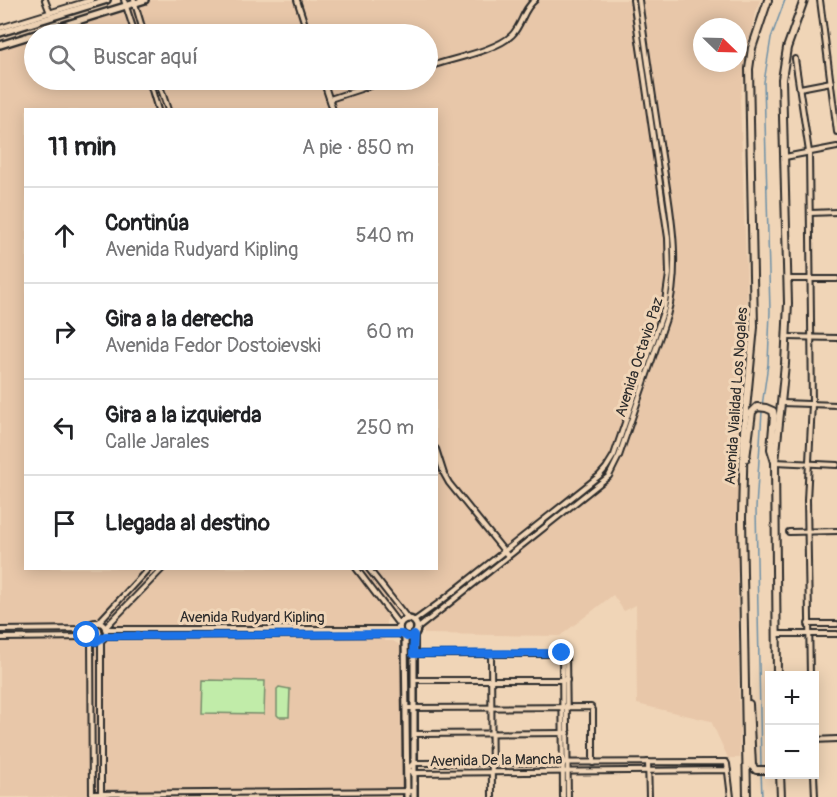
<!DOCTYPE html>
<html lang="es">
<head>
<meta charset="utf-8">
<style>
	body { margin:0; font-family:Pangolin,sans-serif; background:#f2f2f2; color:#202124 }
	.controls { position:absolute; right:18px; bottom:18px; display:grid; overflow:hidden; border-radius:0px; box-shadow:0 3px 15px #0003 }
	.controls button { width:54px; height:54px; display:grid; place-items:center; padding:0; border:0; border-bottom:2px solid #e0e0e0; background:#fff; color:#202124; font:30px sans-serif }
	.compass { position:absolute; left:693px; top:18px; width:54px; height:54px; border-radius:50%; background:#fff; box-shadow:0 3px 15px #0003; rotate:113deg }
	.stop { position:absolute; width:18px; height:18px; margin:-14px; border:4px solid #1a73e8; border-radius:50%; background:#fff }
	.stop.end { background:#1a73e8; border-color:#fff; box-shadow:0 2px 6px #0008 }
	.list { margin:0; padding:0; list-style:none }
	h2 { display:flex; justify-content:space-between; align-items:center; height:78px; margin:0; padding:0 24px; font-size:26px }
	h2 small { font-size:20px; font-weight:400; color:#757577 }
	.list li { display:grid; grid-template-columns:39px 1fr auto; gap:18px; align-items:center; box-sizing:border-box; height:96px; padding:0 24px; border-top:2px solid #e0e0e0 }
	.list b { display:block; font-size:22px; white-space:nowrap }
	.list p { margin:0; font-size:20px; white-space:nowrap; color:#757577 }
	.list em { font-size:20px; font-style:normal; color:#757577 }
	.icon { flex:none; width:33px; height:33px; fill:none; stroke:currentColor; stroke-width:2; stroke-linecap:round; stroke-linejoin:round }
	.map { position:relative; flex:none; width:837px; height:797px; overflow:hidden }
	.search { position:absolute; background:#fff; box-shadow:0 3px 15px #0003; left:24px; top:24px; width:414px; height:66px; display:flex; align-items:center; gap:15px; box-sizing:border-box; padding:0 21px; border-radius:33px; color:#757577; font-size:22px }
	.panel { position:absolute; background:#fff; box-shadow:0 3px 15px #0003; left:24px; top:108px; width:414px; height:462px; border-radius:0px }
	.map>svg:first-child { display:block }
	.built { fill:#e8c7a9; fill-rule:evenodd }
	.green { fill:#c1eca9; stroke:#768c6a; stroke-width:1.5 }
	.lines { fill:none; stroke-linecap:round; stroke-linejoin:round }
	.stream { stroke:#6d90a7; stroke-width:1.5 }
	.minor-casing { stroke:#2b2b2b; stroke-width:8 }
	.major-casing { stroke:#2b2b2b; stroke-width:10 }
	.highway-casing { stroke:#2b2b2b; stroke-width:10 }
	.minor { stroke:#f0d5b7; stroke-width:4 }
	.major { stroke:#f0d5b7; stroke-width:5 }
	.highway { stroke:#f0d5b7; stroke-width:6 }
	.route { stroke:#1a73e8; stroke-width:8 }
	.labels { text-anchor:middle; stroke-width:6; stroke-linejoin:round; paint-order:stroke }
	.street-label { font-size:15px; fill:#2b2b2b; stroke:#f0d5b7 }
</style>
</head>
<body>
<div class="map">
<svg width="837" height="797" viewBox="0 0 837 797">
	<rect width="100%" height="100%" fill="#f0d5b7"/>
	<filter id="ink" filterUnits="userSpaceOnUse"><feTurbulence type="fractalNoise" baseFrequency=".0167" numOctaves="2"/><feDisplacementMap in="SourceGraphic" scale="12" xChannelSelector="R" yChannelSelector="G"/><feConvolveMatrix kernelMatrix="1 2 1 2 8 2 1 2 1" color-interpolation-filters="sRGB"/></filter>
	<g filter="url(#ink)">
		<path class="built" d="M148,0H760L754,17L740,100L747,291L737,587L740,758H728L711,721L637,704L636,605L624,611L613,595L560,636L425,634L412,616L389,615L386,622L385,641H393L400,645L403,796L0,797V47L34,36V80H428V34H38ZM702,27H738V63H702ZM26,110H436V568H26Z"/>
		<g class="green">
			<polygon points="203,680 265,681 264,714 202,713"/>
			<polygon points="279,687 290,689 289,717 279,717 277,715 277,689"/>
		</g>
		<g class="lines">
			<g class="stream">
				<polyline points="762,406 768,364 770,311 764,82 771,38 785,0"/>
				<polyline points="761,766 756,508 762,411"/>
				<polyline points="761,771 762,797"/>
			</g>
			<g class="minor-casing">
				<g id="minor">
					<polyline points="45,0 50,13"/>
					<polyline points="124,0 135,34"/>
					<polyline points="134,0 144,34"/>
					<polyline points="297,0 308,34"/>
					<polyline points="820,0 837,132"/>
					<polyline points="0,28 91,0"/>
					<polyline points="795,59 809,152 812,404 807,500 810,676"/>
					<path d="M428,67C450,59 496,51 512,35C522,25 523,9 535,0"/>
					<polyline points="149,80 158,110"/>
					<polyline points="158,80 168,110"/>
					<polyline points="323,80 333,110"/>
					<polyline points="800,88 831,82"/>
					<polyline points="330,99 388,80"/>
					<polyline points="785,157 837,147"/>
					<polyline points="810,213 837,212"/>
					<polyline points="787,279 837,279"/>
					<polyline points="787,337 837,338"/>
					<polyline points="782,403 837,405"/>
					<polyline points="436,449 444,474 449,483 508,556"/>
					<polyline points="775,462 837,465"/>
					<polyline points="789,532 837,531"/>
					<polyline points="356,568 400,626"/>
					<polyline points="368,568 408,619"/>
					<polyline points="414,621 443,600 599,476 606,468 614,455 664,309 669,274 668,238 633,0"/>
					<circle cx="96" cy="632" r="10"/>
					<polyline points="98,623 149,568"/>
					<polyline points="808,624 837,624"/>
					<polyline points="105,628 163,568"/>
					<polyline points="105,629 400,629"/>
					<path d="M417,629L609,476L619,456L667,316C682,263 670,209 662,156C654,104 646,52 639,0"/>
					<polyline points="0,630 87,629"/>
					<polyline points="777,634 837,634"/>
					<polyline points="105,636 402,634"/>
					<polyline points="0,638 88,637"/>
					<polyline points="91,640 92,797"/>
					<polyline points="101,641 101,797"/>
					<polyline points="562,653 563,797"/>
					<polyline points="414,654 566,654 568,797"/>
					<polyline points="491,654 492,797"/>
					<polyline points="414,680 567,680"/>
					<polyline points="406,708 591,707 593,710 593,763"/>
					<polyline points="414,734 568,733"/>
					<polyline points="814,740 837,739"/>
					<polyline points="648,762 649,797"/>
					<polyline points="728,770 414,773 407,769 414,763 726,762 727,764 731,797"/>
					<polyline points="814,774 815,797"/>
					<polyline points="92,794 414,791"/>
				</g>
			</g>
			<g class="major-casing">
				<g id="major">
					<polyline points="0,33 107,0"/>
					<polyline points="0,45 145,0"/>
					<circle cx="408" cy="628" r="9"/>
					<polyline points="414,635 414,797"/>
					<polyline points="405,637 407,797"/>
				</g>
			</g>
			<g class="highway-casing">
				<g id="highway">
					<polyline points="746,458 752,412 757,407 766,408 773,411 774,416 771,449 775,462"/>
					<polyline points="777,676 775,462 785,364 788,303 782,79 787,48 804,0"/>
					<polyline points="749,704 752,766 756,770 770,770"/>
					<polyline points="780,774 781,797"/>
					<polyline points="747,797 742,518 744,430 754,327 749,69 752,48 768,0"/>
				</g>
			</g>
			<use href="#minor" class="minor"/>
			<use href="#major" class="major"/>
			<use href="#highway" class="highway"/>
		</g>
	</g>
	<g class="lines" filter="url(#ink)">
		<polyline class="route" points="87,635 91,640 96,642 105,636 402,634 407,637 414,635 413,654 562,653"/>
	</g>
	<g class="labels">
		<g class="street-label">
			<text transform="translate(639 357) rotate(-72)" y="5">Avenida Octavio Paz</text>
			<text transform="translate(736 396) rotate(-86)" y="5">Avenida Vialidad Los Nogales</text>
			<text x="252" y="622">Avenida Rudyard Kipling</text>
			<text transform="translate(496 760) rotate(-1)" y="5">Avenida De la Mancha</text>
		</g>
	</g>
</svg>
<div class="controls">
<button>+</button>
<button>−</button>
</div>
<svg class="compass" viewBox="-18 -18 36 36"><path d="M0-13l5 13h-10z" fill="#e53935"/><path d="M0 13l5-13h-10z" fill="#757577"/></svg>
<div class="stop" style="left:87px;top:635px"></div>
<div class="stop end" style="left:562px;top:653px"></div>
<div class="search"><svg class="icon" aria-label="search" viewBox="0 0 24 24"><circle cx="10" cy="10" r="6"/><path d="M15 15l6 6"/></svg>Buscar aquí</div>
<section class="panel">
<h2>11 min<small>A pie · 850 m</small></h2>
<ul class="list">
<li><svg class="icon" aria-label="ahead" viewBox="0 0 24 24"><path d="M12 20V5M6 11l6-6 6 6"/></svg><div><b>Continúa</b><p>Avenida Rudyard Kipling</p></div><em>540 m</em></li>
<li><svg class="icon" aria-label="right" viewBox="0 0 24 24"><path d="M7 20v-9h11M14 6l5 5-5 5"/></svg><div><b>Gira a la derecha</b><p>Avenida Fedor Dostoievski</p></div><em>60 m</em></li>
<li><svg class="icon" aria-label="left" viewBox="0 0 24 24"><path d="M17 20v-9H6M10 6l-5 5 5 5"/></svg><div><b>Gira a la izquierda</b><p>Calle Jarales</p></div><em>250 m</em></li>
<li><svg class="icon" aria-label="arrive" viewBox="0 0 24 24"><path d="M6 21V4h12l-3 4 3 4H6"/></svg><div><b>Llegada al destino</b></div></li>
</ul>
</section>
</div>
</body>
</html>
